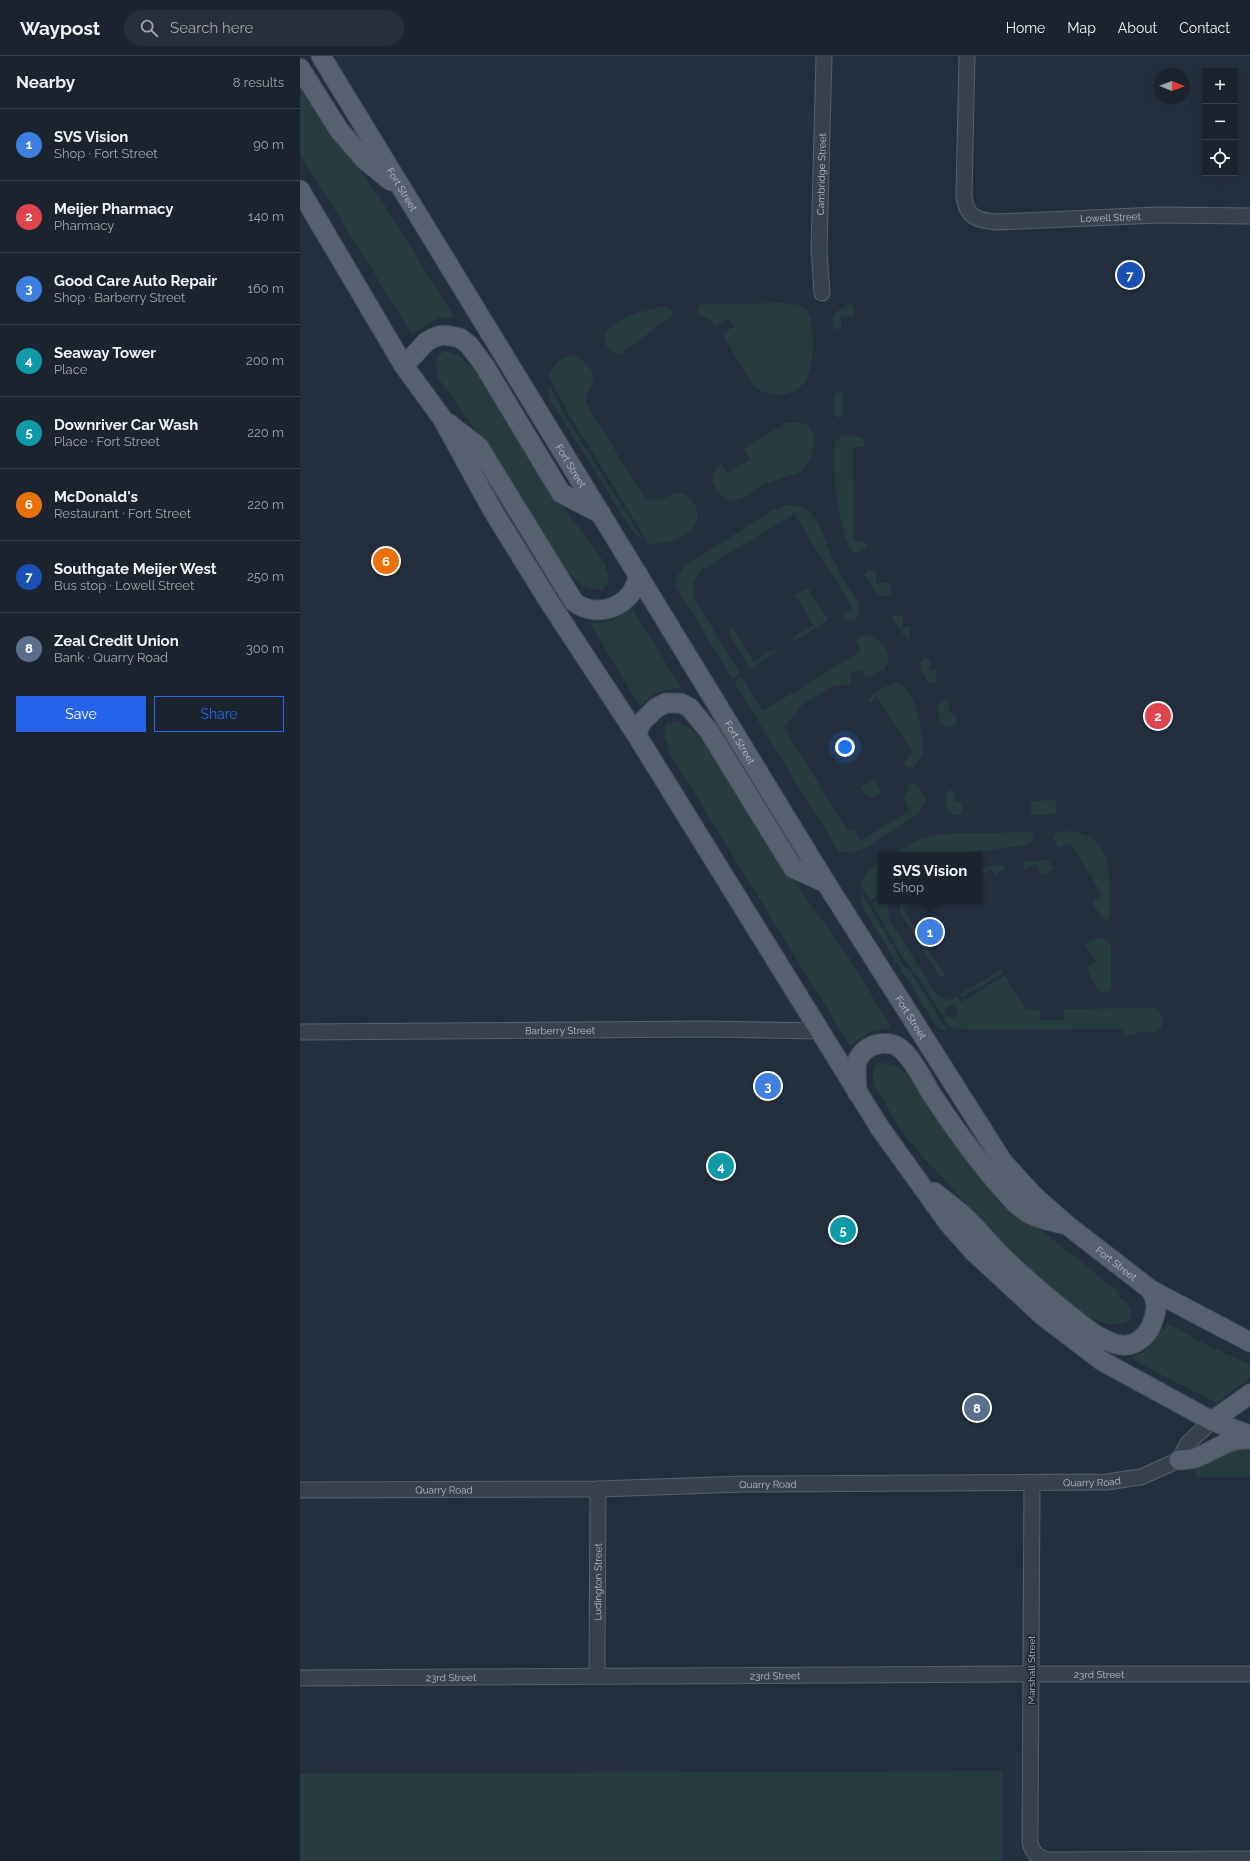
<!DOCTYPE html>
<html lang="en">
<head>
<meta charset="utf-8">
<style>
	body { margin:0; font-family:Raleway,sans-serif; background:#282f3a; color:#f1f3f6 }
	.controls { position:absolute; right:12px; top:12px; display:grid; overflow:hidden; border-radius:0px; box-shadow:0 4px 16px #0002 }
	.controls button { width:36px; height:36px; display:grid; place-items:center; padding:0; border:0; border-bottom:1px solid #39404a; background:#1b232e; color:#f1f3f6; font:20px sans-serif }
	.compass { position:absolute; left:854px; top:12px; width:36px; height:36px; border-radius:50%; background:#1b232e; box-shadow:0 4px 16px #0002; rotate:91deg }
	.you { position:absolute; left:545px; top:691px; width:14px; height:14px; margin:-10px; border:3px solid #fff; border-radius:50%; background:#1a73e8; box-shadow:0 0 0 6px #1a73e833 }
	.badge { display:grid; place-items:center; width:26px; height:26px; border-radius:50%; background:#2563eb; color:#fff; font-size:13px; font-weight:700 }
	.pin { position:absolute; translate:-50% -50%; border:2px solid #fff; box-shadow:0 1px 4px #0006 }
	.popup { position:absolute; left:578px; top:796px; width:104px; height:52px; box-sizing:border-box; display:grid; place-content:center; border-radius:0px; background:#1b232e; filter:drop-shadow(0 1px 3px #0005); font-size:13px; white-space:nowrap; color:#a0a4aa }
	.popup b { font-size:15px; color:#f1f3f6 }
	.popup::after { content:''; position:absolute; left:50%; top:100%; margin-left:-8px; border:8px solid transparent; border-top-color:#1b232e }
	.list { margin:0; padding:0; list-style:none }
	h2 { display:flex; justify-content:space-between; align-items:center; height:52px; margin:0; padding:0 16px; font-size:17px }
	h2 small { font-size:13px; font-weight:400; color:#a0a4aa }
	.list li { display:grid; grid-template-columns:26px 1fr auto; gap:12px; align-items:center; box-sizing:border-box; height:72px; padding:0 16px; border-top:1px solid #39404a }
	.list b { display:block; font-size:15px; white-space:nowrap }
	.list p { margin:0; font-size:13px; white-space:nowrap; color:#a0a4aa }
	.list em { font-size:13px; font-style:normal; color:#a0a4aa }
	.actions { display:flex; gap:8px; padding:12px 16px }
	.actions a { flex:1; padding:9px 0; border:1px solid #2563eb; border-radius:0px; text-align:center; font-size:14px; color:#2563eb }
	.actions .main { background:#2563eb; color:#fff }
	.icon { flex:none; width:22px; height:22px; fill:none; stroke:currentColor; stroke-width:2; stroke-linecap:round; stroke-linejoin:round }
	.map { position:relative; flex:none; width:950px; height:1805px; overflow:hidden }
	header { display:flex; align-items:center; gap:24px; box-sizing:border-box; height:56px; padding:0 20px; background:#1b232e; border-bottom:1px solid #39404a }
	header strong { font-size:19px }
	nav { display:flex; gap:22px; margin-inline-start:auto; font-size:14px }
	.search { width:280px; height:36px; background:#282f3a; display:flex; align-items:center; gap:10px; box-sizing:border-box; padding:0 14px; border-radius:22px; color:#a0a4aa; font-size:15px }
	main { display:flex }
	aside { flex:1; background:#1b232e }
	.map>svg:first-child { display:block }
	.green { fill:#263c3f; fill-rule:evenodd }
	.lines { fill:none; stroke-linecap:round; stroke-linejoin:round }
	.minor-casing { stroke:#565f6c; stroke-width:17 }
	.major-casing { stroke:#414a57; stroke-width:21 }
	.minor { stroke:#38414e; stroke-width:15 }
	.major { stroke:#56606e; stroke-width:19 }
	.labels { text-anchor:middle; stroke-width:3; stroke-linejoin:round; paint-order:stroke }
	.street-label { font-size:10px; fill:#b4bcc9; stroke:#1d2633 }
</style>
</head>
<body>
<header>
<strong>Waypost</strong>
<div class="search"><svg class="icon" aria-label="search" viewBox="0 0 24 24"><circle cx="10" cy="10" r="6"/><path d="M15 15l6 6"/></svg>Search here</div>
<nav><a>Home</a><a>Map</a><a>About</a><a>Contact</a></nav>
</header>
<main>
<aside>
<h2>Nearby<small>8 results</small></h2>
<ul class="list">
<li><span class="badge" style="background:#3f7fe0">1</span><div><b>SVS Vision</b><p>Shop · Fort Street</p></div><em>90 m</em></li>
<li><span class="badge" style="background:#e0444e">2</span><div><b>Meijer Pharmacy</b><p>Pharmacy</p></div><em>140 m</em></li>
<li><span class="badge" style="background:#3f7fe0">3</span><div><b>Good Care Auto Repair</b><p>Shop · Barberry Street</p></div><em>160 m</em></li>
<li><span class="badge" style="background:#0f9aa8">4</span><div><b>Seaway Tower</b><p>Place</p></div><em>200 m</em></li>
<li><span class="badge" style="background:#0f9aa8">5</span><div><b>Downriver Car Wash</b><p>Place · Fort Street</p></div><em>220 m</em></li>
<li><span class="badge" style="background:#e8710a">6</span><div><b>McDonald's</b><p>Restaurant · Fort Street</p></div><em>220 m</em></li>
<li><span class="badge" style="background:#1a4fb4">7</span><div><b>Southgate Meijer West</b><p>Bus stop · Lowell Street</p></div><em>250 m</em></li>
<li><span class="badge" style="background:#5c6f8a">8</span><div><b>Zeal Credit Union</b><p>Bank · Quarry Road</p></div><em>300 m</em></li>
</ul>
<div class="actions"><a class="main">Save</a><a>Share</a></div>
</aside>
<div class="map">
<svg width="950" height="1805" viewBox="0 0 950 1805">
	<rect width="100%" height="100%" fill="#242f3e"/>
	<g class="green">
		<polygon points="0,24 30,73 84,148 154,261 139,262 112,278 0,98"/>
		<path d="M485,247C492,248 500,248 505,253C517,265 514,308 507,322C497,342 469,343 454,330L422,278L433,271L428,262L416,269C410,261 401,262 397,256L398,251L404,248Z"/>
		<path d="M549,248L554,250V260L541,261V271L538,274L535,273C527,263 539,252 549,248Z"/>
		<path d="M365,250L372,253V260L320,298C314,298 308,295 306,288C297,265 350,253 365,250Z"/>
		<path d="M146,295C158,298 165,303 173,313L177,312L257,442L307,510L305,513L309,520L307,528L303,534C291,534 278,529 272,519L269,520L185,387L136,319L139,317C134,307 135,299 146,295Z"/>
		<path d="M272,300C284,303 297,314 292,328C290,333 286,337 286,343C286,346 288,349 289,352L342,438C359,456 369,431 386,439C391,442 395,449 397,454C402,479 368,489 349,488L265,352L249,320C253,307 259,302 272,300Z"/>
		<polygon points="248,328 267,363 344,485 332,475 251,345"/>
		<polygon points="539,335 543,338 543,358 541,362 539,362 534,357 534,339"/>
		<path d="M496,366C499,366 503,367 505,368C523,378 511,406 501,416C486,421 470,425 457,432C451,435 447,440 441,443C431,447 418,440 414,429C410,421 415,414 421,408L427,418L451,403L444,393L486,367Z"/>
		<path d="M544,380L561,381L565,386L563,391H553L554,485H564L567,489L566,492L560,496H554C539,485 531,406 535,388C536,384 539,382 544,380Z"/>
		<path d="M486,449C518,449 520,472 530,496C537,513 547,530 557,545C560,553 560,562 552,566L544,563L543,558L553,552L494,458L403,513L394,526L393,540L440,618L432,623L375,529C376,521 379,517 384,511L469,456Z"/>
		<path d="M574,514L576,518V527H591V538C579,548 570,528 565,519L567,515Z"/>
		<polygon points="508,532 528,564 493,586 492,582 513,569 495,539"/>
		<path d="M331,550L381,632C363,632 352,638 340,650L290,567C309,568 317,563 331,550Z"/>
		<polygon points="596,558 603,561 603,571 610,571 610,582 607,584 592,563 592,561"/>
		<polygon points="431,569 454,605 475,592 477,596 450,613 430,579"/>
		<path d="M562,580C581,580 594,595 585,613L566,621L564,620L561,614L550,618L551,628L531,631L502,649L484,671L548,776L554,773L561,785L610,754L604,743L609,727H614L626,741L624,748L616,759L568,791L551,796H539L434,626L442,621L463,655L561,595L556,584Z"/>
		<polygon points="626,602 630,605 630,614 636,614 637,626 635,628 627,626 621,611 621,606"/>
		<path d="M594,627C617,625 622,681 624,697L613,711H608L603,706L613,696L576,640L571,647L568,646L574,636Z"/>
		<polygon points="646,645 649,648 649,657 656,658 656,668 653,671 645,670 640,667 638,650 642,646"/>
		<path d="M374,665C386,667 394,675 402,684L405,683L488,817L550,903L591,972L572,975L550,990L366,691L368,689C363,681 364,676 366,668Z"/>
		<path d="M573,724L582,737C570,745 568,743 561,732Z"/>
		<path d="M652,734L654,736V746H662V757L660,759L652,758C645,753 644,742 648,735Z"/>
		<polygon points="756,744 757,756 755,758 732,759 731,757 731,745"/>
		<path d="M767,775C816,779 809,821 810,857L807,864L802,862L792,846L802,838L770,787L759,792L754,784V779L758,776Z"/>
		<polygon points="730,776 733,778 734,785 728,789 662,797 658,799 591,799 621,783 642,778"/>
		<polygon points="746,804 749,805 753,813 742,819 736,808 725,813 722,810 725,806"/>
		<path d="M581,805V838L570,845L561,830C565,818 570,812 581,805Z"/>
		<polygon points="702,809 705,812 695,819 691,813 682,819 679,818 680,812"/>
		<polygon points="560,835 591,886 603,909 612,918 647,974 643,975 638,973 563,852"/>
		<path d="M581,842V845H588L589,863L633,933L640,941L651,944L657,940L661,946L705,920L726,954H740L741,964H763L764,953L854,952C865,956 866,970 856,976H840L833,979H825V973L671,974L650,972L617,919L604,904L572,848ZM648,949H654C657,953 659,956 657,960C650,964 646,962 644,954Z"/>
		<polygon points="605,845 613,845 603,852 647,923 639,920 600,856 600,849"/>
		<polygon points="801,881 808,884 811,891 811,931 810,934 806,937 798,934 786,912 796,906 785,888"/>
		<polygon points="701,914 703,917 662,942 660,938"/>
		<path d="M577,1006L597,1010L610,1022L613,1021L701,1142L820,1237L818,1240C828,1247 834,1252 829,1265C815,1272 803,1267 789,1260L787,1263L717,1204L606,1082L574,1029L573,1016Z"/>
		<polygon points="867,1267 897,1284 950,1309 950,1321 917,1347 862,1319 833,1303 834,1300 843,1296 851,1289"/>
		<polygon points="928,1392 950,1393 950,1421 897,1421 895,1416 897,1409"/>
		<polygon points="703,1715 703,1805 0,1805 0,1718"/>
	</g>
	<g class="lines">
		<g class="minor-casing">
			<g id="minor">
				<path id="s1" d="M667,0L664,139C666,161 676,164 696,166L858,159L950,160"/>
				<path id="s2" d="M522,237L519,194L524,0"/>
				<path id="s3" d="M0,976L406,973L519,975"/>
				<path d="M732,1426L730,1786C732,1797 738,1802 749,1804L950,1803"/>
				<path id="s4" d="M0,1434L298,1433L444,1428L806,1426L841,1421L879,1404L888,1387L912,1365"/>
				<path id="s5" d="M297,1620L298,1433"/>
				<path id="s6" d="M0,1622L731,1618H950"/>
			</g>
		</g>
		<g class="major-casing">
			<g id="major">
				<path id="s7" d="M21,0L526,827L703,1106L735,1141L767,1169L851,1234L950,1286"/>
				<polyline points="0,12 39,74 65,104 91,125"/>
				<polyline points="0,134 104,310 142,362 193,455 250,547 336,678 580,1072 649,1168 673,1195 743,1260 802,1305 912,1365 950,1379"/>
				<polyline points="104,310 126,286 133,282 142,279 151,280 160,282 169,289 184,309 261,437 301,458"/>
				<path d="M148,367L179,391L274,546C299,565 336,548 338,518"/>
				<polyline points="336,678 342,666 356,652 366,647 381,647 390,652 409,675 493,812 526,827"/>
				<path d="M557,1036C557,1026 555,1015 557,1006C562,989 586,982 600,992C613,1003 622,1022 631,1037C652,1069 674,1100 699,1129C708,1139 718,1152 730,1158C739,1163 752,1165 762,1168"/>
				<path d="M634,1136C644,1144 655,1152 665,1161C680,1175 692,1191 707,1205C725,1222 743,1238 762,1253C778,1266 796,1282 816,1288C831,1293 846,1283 852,1268C857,1254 858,1248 851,1234"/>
				<polyline points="912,1365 950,1338"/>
				<path d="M879,1404C884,1403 890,1404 895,1402C916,1395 925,1382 950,1383"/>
			</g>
		</g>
		<use href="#minor" class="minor"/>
		<use href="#major" class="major"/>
	</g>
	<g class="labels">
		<g class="street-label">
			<text dy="4" stroke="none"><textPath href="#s2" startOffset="119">Cambridge Street</textPath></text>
			<text dy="4" stroke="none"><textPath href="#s7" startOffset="156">Fort Street</textPath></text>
			<text dy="4" stroke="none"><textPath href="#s1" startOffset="301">Lowell Street</textPath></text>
			<text dy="4" stroke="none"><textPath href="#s7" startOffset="480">Fort Street</textPath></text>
			<text dy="4" stroke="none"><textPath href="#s7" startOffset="804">Fort Street</textPath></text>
			<text dy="4" stroke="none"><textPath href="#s7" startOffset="1128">Fort Street</textPath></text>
			<text dy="4" stroke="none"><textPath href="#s3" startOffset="260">Barberry Street</textPath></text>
			<text dy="4" stroke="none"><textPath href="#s7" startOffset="1452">Fort Street</textPath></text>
			<text dy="4" stroke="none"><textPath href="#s4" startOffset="792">Quarry Road</textPath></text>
			<text dy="4" stroke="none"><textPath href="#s4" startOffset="468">Quarry Road</textPath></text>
			<text dy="4" stroke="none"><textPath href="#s4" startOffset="144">Quarry Road</textPath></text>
			<text dy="4" stroke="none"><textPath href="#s5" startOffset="94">Ludington Street</textPath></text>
			<text transform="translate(731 1614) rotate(-90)" y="4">Marshall Street</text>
			<text dy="4" stroke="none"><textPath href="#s6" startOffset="799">23rd Street</textPath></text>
			<text dy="4" stroke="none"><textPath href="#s6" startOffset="475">23rd Street</textPath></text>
			<text dy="4" stroke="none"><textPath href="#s6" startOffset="151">23rd Street</textPath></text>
		</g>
	</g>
</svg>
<div class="controls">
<button>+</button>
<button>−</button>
<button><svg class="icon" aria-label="locate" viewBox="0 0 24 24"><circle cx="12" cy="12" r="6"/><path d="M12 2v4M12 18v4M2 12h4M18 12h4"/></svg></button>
</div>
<svg class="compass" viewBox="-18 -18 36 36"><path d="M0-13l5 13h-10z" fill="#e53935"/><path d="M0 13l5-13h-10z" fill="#a0a4aa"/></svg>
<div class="you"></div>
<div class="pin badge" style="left:630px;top:876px;background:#3f7fe0">1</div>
<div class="popup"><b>SVS Vision</b>Shop</div>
<div class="pin badge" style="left:858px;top:660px;background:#e0444e">2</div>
<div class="pin badge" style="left:468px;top:1030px;background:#3f7fe0">3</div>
<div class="pin badge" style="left:421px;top:1110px;background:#0f9aa8">4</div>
<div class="pin badge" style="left:543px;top:1174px;background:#0f9aa8">5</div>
<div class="pin badge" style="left:86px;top:505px;background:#e8710a">6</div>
<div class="pin badge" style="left:830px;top:219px;background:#1a4fb4">7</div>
<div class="pin badge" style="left:677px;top:1352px;background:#5c6f8a">8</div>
</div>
</main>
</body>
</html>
